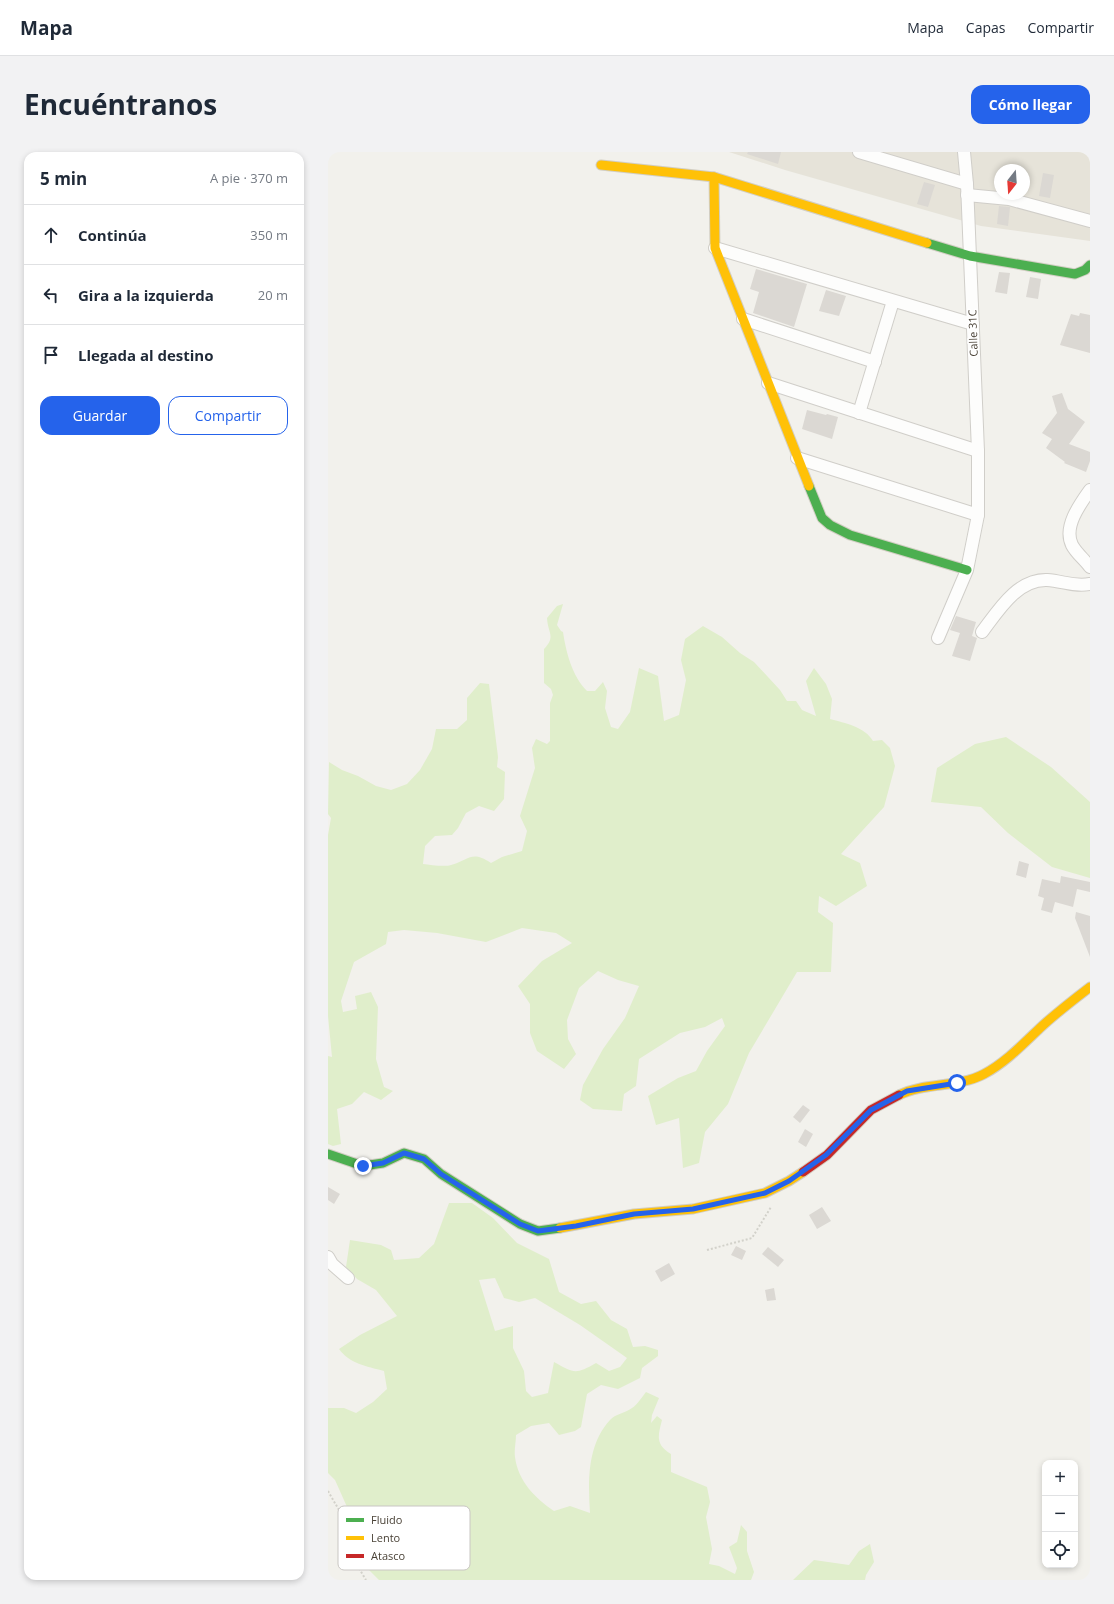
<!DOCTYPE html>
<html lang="es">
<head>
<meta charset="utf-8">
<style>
	body { margin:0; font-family:"Open Sans",sans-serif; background:#f2f2f3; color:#1f2937 }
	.controls { position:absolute; right:12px; bottom:12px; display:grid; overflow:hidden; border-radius:8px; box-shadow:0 2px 6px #0003 }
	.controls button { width:36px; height:36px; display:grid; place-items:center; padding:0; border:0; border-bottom:1px solid #e0e1e3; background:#fff; color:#1f2937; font:20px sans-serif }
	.compass { position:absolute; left:666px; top:12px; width:36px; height:36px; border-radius:50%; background:#fff; box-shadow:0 2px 6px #0003; rotate:197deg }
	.stop { position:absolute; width:12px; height:12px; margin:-9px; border:3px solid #2563eb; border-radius:50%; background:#fff }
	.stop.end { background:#2563eb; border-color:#fff; box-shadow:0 1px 4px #0008 }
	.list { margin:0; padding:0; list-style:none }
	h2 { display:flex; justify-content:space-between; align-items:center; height:52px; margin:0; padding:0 16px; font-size:17px }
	h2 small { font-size:13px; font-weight:400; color:#747a83 }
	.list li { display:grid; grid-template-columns:26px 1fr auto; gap:12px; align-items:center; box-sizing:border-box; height:60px; padding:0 16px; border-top:1px solid #e0e1e3 }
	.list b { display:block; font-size:15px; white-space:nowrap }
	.list em { font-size:13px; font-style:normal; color:#747a83 }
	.actions { display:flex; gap:8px; padding:12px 16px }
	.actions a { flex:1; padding:9px 0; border:1px solid #2563eb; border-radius:12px; text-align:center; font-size:14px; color:#2563eb }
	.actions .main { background:#2563eb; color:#fff }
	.icon { flex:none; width:22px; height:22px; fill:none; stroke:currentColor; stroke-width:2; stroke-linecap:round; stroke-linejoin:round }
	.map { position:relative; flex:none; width:762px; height:1428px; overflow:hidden; border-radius:12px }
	header { display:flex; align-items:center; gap:24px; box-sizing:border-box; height:56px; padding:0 20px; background:#fff; border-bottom:1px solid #e0e1e3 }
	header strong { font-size:19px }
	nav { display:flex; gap:22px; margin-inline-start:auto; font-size:14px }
	.intro { display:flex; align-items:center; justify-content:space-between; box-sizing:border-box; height:96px; padding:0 24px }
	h1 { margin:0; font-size:28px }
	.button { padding:10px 18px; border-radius:12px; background:#2563eb; color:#fff; font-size:14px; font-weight:700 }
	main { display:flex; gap:24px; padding:0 24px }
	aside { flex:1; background:#fff; border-radius:12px; box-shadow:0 2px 6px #0003 }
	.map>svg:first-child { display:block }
	.residential { fill:#e6e3d9; fill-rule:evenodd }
	.green { fill:#e0eecb; fill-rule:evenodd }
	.building { fill:#dbd8d3 }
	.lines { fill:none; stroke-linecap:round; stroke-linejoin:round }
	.street-casing { stroke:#d0cec9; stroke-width:14 }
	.fast-casing { stroke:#d2cec3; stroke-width:11 }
	.slow-casing { stroke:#d2cec3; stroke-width:11 }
	.jam-casing { stroke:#d2cec3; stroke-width:11 }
	.path { stroke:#d2d1ca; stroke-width:2; stroke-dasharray:2 2; stroke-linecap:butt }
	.street { stroke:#fdfdfc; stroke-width:12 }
	.fast { stroke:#4caf50; stroke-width:9 }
	.slow { stroke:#ffc107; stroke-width:9 }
	.jam { stroke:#c62828; stroke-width:9 }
	.route { stroke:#2563eb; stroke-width:5 }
	.labels { text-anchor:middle; stroke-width:3; stroke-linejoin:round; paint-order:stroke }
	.street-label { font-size:11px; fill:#4a4237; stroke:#fff }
	.key { fill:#fff; stroke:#c9c6c3; stroke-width:1 }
	.key-label { font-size:11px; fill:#4a4237 }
</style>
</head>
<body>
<header>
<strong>Mapa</strong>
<nav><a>Mapa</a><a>Capas</a><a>Compartir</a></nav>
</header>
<div class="intro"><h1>Encuéntranos</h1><a class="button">Cómo llegar</a></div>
<main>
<aside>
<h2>5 min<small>A pie · 370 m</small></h2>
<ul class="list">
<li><svg class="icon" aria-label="ahead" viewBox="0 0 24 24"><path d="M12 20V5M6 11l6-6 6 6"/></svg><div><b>Continúa</b></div><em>350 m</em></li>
<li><svg class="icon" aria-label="left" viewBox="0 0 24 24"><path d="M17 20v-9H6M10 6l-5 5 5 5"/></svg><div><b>Gira a la izquierda</b></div><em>20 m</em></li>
<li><svg class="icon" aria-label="arrive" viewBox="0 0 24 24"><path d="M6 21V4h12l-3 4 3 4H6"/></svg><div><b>Llegada al destino</b></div></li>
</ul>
<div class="actions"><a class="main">Guardar</a><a>Compartir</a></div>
</aside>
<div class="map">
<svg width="762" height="1428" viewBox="0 0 762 1428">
	<rect width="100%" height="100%" fill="#f2f1ec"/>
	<path class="residential" d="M401,0H762V89L653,74L457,18ZM672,18H696V42H672Z"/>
	<g class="green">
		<path d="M235,452L229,473L233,479L235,480C238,500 244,524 259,539H267L275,530L279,539L277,556L283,575L290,577L302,560L311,516L330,524L336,569L351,563L358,528L353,508L357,487L375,474L394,485L412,501L426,510L452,538L459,549H468L474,558L488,564L478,529L486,516L498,532L504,547L502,567C517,571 537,575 545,589L554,588L562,596L567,614L556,655L513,702L532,711L539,734L508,754L491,744L490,760L505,771L503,820H469L421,901L400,952L377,980L371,1011L355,1016L351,966L328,973L320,944L350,926L368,919L379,899L397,874L394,866L377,875L352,881L311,907L308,934L296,942L294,959L265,957L252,948L255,933L275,897L297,866L311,834L290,828L270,819L251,836L239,868L240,887L248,902L236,917L209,899L202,881V852L190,834L214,809L244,791L228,781L194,776L158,790L109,781L76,778L60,780L58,792L26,810L13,849L15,860L29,857L27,844L43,840L50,855L48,907L56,935L65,939L53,948L36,940L24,952L9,957L13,992L5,994L0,992V904L4,905L0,864V683L3,666L0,662L1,610L14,618L30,624L48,634L63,638L79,632L92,618L104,597L108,577H129L139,568V546L152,531L161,532L170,605L169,615L177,620L176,647L166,659L151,654L138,661L130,676L124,683L107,684L97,694L95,712C103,713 116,715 123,713C142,708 143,698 163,711L174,705L194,699L199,679L192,664L207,616L204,596L208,587L219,592L222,589V551L225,543L223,537L216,531V497C228,484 220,482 219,466L229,454Z"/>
		<polygon points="678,585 723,615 762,650 762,726 724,715 680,681 653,655 603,650 609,616 647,592"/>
		<path d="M121,1051H144L165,1066L189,1091L221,1107L231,1140L253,1152L268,1149L283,1168L299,1177L305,1195L317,1194L330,1198V1204L314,1216L312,1226L290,1237L273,1233L259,1242L253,1275L247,1279L231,1283L221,1271L203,1274L188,1283C188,1290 186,1298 187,1305C190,1329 207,1346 226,1359L242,1354L262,1361C260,1329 259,1293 282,1268C287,1262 297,1261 304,1256C309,1253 314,1245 318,1240L331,1246L324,1263L323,1271L329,1264L334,1268C330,1284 327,1292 343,1302V1320L379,1335L382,1350L378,1365L384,1397L381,1412L391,1414L407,1422L409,1416L401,1395L409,1390L413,1373L419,1380V1399L426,1420L423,1428H51L36,1413L28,1375L7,1328L0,1321V1256H16L28,1261L45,1250L59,1237L56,1219C38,1214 22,1212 11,1197L32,1183L69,1164L48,1138L29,1127L18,1115L22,1088L53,1093L63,1098L66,1108L91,1106L106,1092ZM167,1126L176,1146L191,1150L207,1146L252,1173L299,1206L292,1215L281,1219L268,1211C247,1223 246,1221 226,1210L220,1241L204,1245L198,1239L196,1219L185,1196V1174L167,1179L151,1128Z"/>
		<polygon points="542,1392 546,1410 538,1423 537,1428 465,1428 486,1408 521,1413 531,1399"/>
	</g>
	<g class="building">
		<polygon points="420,0 453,0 450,12 419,2"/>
		<polygon points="715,21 726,23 722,46 711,44"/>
		<polygon points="596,30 607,33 600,55 589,52"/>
		<polygon points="671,54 682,55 680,74 669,72"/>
		<polygon points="428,117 479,132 466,175 425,161 431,140 422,137"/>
		<polygon points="671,120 682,121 679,142 667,140"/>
		<polygon points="702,125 713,127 710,147 698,145"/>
		<polygon points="498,138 518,144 511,164 491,159"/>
		<polygon points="752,161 762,163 762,201 732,193 743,162 751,164"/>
		<polygon points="734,241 740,257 757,270 741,292 762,300 762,309 758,320 736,311 737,310 718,296 724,287 714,281 729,261 724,244"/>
		<polygon points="479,258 498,263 499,262 510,265 504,287 474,277"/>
		<polygon points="628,464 648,470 644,484 649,486 642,509 624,504 632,481 622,478"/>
		<polygon points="691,709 701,712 698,726 688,723"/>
		<polygon points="733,724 762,730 762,740 749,737 745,755 727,750 724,761 713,758 716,746 710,744 714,727 732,731"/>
		<polygon points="748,760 762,764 762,805 747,766"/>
		<polygon points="475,953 482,958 472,971 465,965"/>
		<polygon points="477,977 485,982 478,995 470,990"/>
		<polygon points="0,1035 12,1042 6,1052 0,1048"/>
		<polygon points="494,1055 503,1069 489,1077 481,1063"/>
		<polygon points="408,1094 418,1099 414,1108 403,1103"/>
		<polygon points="440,1095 456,1108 450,1115 434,1102"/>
		<polygon points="341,1111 347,1122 333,1130 327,1119"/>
		<polygon points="446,1136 448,1148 439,1149 437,1138"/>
	</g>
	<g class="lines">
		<g class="street-casing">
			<g id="street">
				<polyline points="531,0 639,32"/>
				<polyline points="639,43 681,47 762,69"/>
				<polyline points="387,96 645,172"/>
				<polyline points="415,167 547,210"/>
				<polyline points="440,231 650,299"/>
				<polyline points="531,261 565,149"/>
				<polyline points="469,306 650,363"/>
				<path d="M762,338C752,352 735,375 744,393C748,401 757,408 762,415"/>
				<path d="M654,480C670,459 689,427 719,428C735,429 745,435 762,432"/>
				<polyline points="610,486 639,418 650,363 650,299 639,32 636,0"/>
				<polyline points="0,1105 4,1112 20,1126"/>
			</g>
		</g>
		<g class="fast-casing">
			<g id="fast">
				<polyline points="599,91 642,104 747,122 757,118 762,113"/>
				<polyline points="481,334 494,366 502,373 522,383 639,418"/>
				<polyline points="0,1002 35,1014 55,1011 76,1001 96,1007 113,1022 192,1072 210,1079 232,1076"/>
			</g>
		</g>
		<g class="slow-casing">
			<g id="slow">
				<polyline points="273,13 386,25 599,91"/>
				<polyline points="386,25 387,96 481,334"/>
				<path d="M571,943C597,930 630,936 656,922C677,911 695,892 712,876C728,861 745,848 762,835"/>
				<polyline points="232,1076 306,1062 365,1057 437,1041 461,1029 475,1020"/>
			</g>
		</g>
		<g class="jam-casing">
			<polyline id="jam" points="475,1020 499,1003 543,958 571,943"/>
		</g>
		<g class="path">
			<polyline points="379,1098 424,1086 443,1055"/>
			<polyline points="0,1339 15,1365 22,1385 29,1413 38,1428"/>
		</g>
		<use href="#street" class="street"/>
		<use href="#fast" class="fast"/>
		<use href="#slow" class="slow"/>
		<use href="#jam" class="jam"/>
	</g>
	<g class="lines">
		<polyline class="route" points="35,1014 55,1011 76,1001 96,1007 113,1022 192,1072 210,1079 248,1074 306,1062 365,1057 437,1041 461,1029 498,1003 543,958 579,939 629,931"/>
	</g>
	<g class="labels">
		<g class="street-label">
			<text transform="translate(645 181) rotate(-92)" y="4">Calle 31C</text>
		</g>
	</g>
	<rect x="10" y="1354" width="132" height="64" rx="6" class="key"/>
	<rect x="18" y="1366" width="18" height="4" fill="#4caf50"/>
	<rect x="18" y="1384" width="18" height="4" fill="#ffc107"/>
	<rect x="18" y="1402" width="18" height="4" fill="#c62828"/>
	<g class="key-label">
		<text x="43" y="1372">Fluido</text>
		<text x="43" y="1390">Lento</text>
		<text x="43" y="1408">Atasco</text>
	</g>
</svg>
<div class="controls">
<button>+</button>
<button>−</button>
<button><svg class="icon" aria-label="locate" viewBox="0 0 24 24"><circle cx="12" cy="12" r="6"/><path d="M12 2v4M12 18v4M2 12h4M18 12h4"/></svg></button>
</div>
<svg class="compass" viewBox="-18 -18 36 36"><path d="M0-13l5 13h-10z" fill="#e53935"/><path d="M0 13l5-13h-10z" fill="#747a83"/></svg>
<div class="stop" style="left:629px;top:931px"></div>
<div class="stop end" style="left:35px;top:1014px"></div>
</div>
</main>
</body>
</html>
